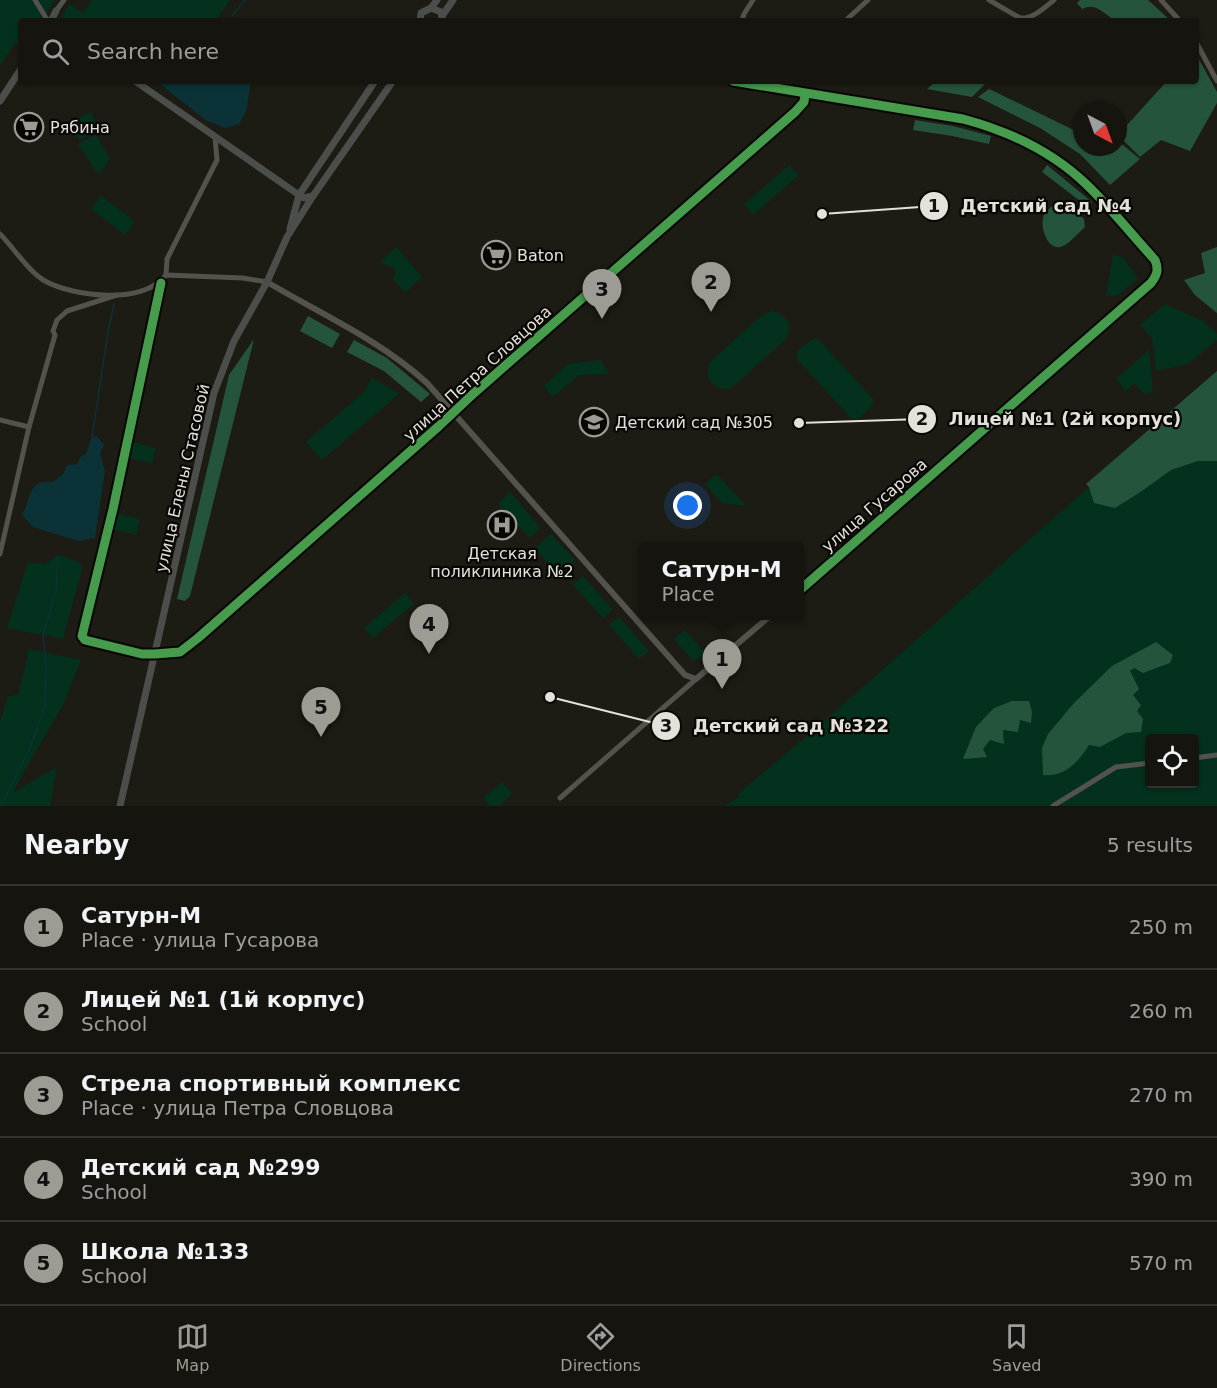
<!DOCTYPE html>
<html lang="en">
<head>
<meta charset="utf-8">
<style>
	body { margin:0; font-family:"DejaVu Sans",sans-serif; background:#22211d; color:#f1f3f6 }
	.controls { position:absolute; right:18px; bottom:18px; display:grid; overflow:hidden; border-radius:6px; box-shadow:0 2px 4px #0004 }
	.controls button { width:54px; height:54px; display:grid; place-items:center; padding:0; border:0; border-bottom:2px solid #34332f; background:#15140f; color:#f1f3f6; font:30px sans-serif }
	.compass { position:absolute; left:1073px; top:102px; width:54px; height:54px; border-radius:50%; background:#15140f; box-shadow:0 2px 4px #0004; rotate:139deg }
	.you { position:absolute; left:688px; top:506px; width:21px; height:21px; margin:-15px; border:4px solid #fff; border-radius:50%; background:#1a73e8; box-shadow:0 0 0 9px #1a73e833 }
	.badge { display:grid; place-items:center; width:39px; height:39px; border-radius:50%; background:#9d9c94; color:#111; font-size:20px; font-weight:700 }
	.pin { position:absolute; translate:-50% -50px; filter:drop-shadow(0 2px 3px #0008) }
	.pin::after { content:''; position:absolute; top:32px; width:21px; height:18px; background:inherit; clip-path:polygon(0 0,100% 0,50% 100%) }
	.popup { position:absolute; left:639px; top:542px; width:165px; height:78px; box-sizing:border-box; display:grid; place-content:center; border-radius:6px; background:#15140f; filter:drop-shadow(0 2px 4px #0005); font-size:20px; white-space:nowrap; color:#9d9e9e }
	.popup b { font-size:22px; color:#f1f3f6 }
	.popup::after { content:''; position:absolute; left:50%; top:100%; margin-left:-12px; border:12px solid transparent; border-top-color:#15140f }
	.list { margin:0; padding:0; list-style:none }
	h2 { display:flex; justify-content:space-between; align-items:center; height:78px; margin:0; padding:0 24px; font-size:26px }
	h2 small { font-size:20px; font-weight:400; color:#9d9e9e }
	.list li { display:grid; grid-template-columns:39px 1fr auto; gap:18px; align-items:center; box-sizing:border-box; height:84px; padding:0 24px; border-top:2px solid #34332f }
	.list b { display:block; font-size:22px; white-space:nowrap }
	.list p { margin:0; font-size:20px; white-space:nowrap; color:#9d9e9e }
	.list em { font-size:20px; font-style:normal; color:#9d9e9e }
	.icon { flex:none; width:33px; height:33px; fill:none; stroke:currentColor; stroke-width:2; stroke-linecap:round; stroke-linejoin:round }
	.map { position:relative; flex:none; width:1217px; height:806px; overflow:hidden }
	.search { position:absolute; background:#15140f; box-shadow:0 2px 4px #0004; left:18px; right:18px; top:18px; height:66px; display:flex; align-items:center; gap:15px; box-sizing:border-box; padding:0 21px; border-radius:6px; color:#9d9e9e; font-size:22px }
	.sheet { height:498px; background:#15140f }
	nav { display:flex; justify-content:space-around; align-items:center; box-sizing:border-box; height:84px; border-top:2px solid #34332f; background:#15140f; font-size:16px; color:#9d9e9e }
	nav a { display:grid; justify-items:center; gap:3px }
	nav .on { color:#9d9c94 }
	.map>svg:first-child { display:block }
	.green { fill:#04311d; fill-rule:evenodd }
	.forest { fill:#24553c }
	.water { fill:#0b3236 }
	.lines { fill:none; stroke-linecap:round; stroke-linejoin:round }
	.stream { stroke:#0b3236; stroke-width:1.5 }
	.minor { stroke:#53524d; stroke-width:5 }
	.tertiary { stroke:#53524d; stroke-width:6 }
	.secondary { stroke:#4b4e4a; stroke-width:7 }
	.cycleway-casing { stroke:#080704; stroke-width:13 }
	.cycleway { stroke:#469c4c; stroke-width:9 }
	.labels { text-anchor:middle; stroke-width:4.5; stroke-linejoin:round; paint-order:stroke }
	.poi-label { font-size:16px; fill:#e3e1d9; stroke:#080704; text-anchor:start }
	.street-label { font-size:16px; fill:#e3e1d9; stroke:#080704 }
	.leader { fill:none; stroke:#e3e1d9; stroke-width:2 }
	.callout-dot { fill:#e3e1d9; stroke:#080704; stroke-width:2 }
	.mark-label { font-size:18px; text-anchor:middle; font-weight:bold; fill:#111 }
	.callout-label { font-size:18px; text-anchor:middle; font-weight:bold; fill:#e3e1d9; stroke:#080704; stroke-width:4.5; stroke-linejoin:round; paint-order:stroke }
</style>
</head>
<body>
<div class="map">
<svg width="1217" height="806" viewBox="0 0 1217 806">
	<rect width="100%" height="100%" fill="#1c1b14"/>
	<g class="green">
		<polygon points="0,0 55,0 41,21 21,21 21,47 15,43 0,66"/>
		<polygon points="92,0 230,0 219,16 213,21 66,21 61,18 69,4 83,13"/>
		<polygon points="91,112 99,131 79,140 74,128 82,125 79,118"/>
		<polygon points="96,135 110,159 99,174 96,171 78,144"/>
		<polygon points="789,165 799,175 753,215 744,204"/>
		<polygon points="101,196 135,221 125,235 91,209"/>
		<polygon points="396,247 422,277 405,293 393,279 396,269 380,262"/>
		<polygon points="1113,254 1122,257 1138,278 1118,295 1106,296"/>
		<polygon points="1165,304 1203,321 1217,334 1217,340 1188,364 1156,371 1152,338 1140,325"/>
		<path d="M771,311C786,314 795,326 785,340L734,386C724,392 713,388 708,377L709,363L761,316Z"/>
		<polygon points="814,338 818,339 873,399 873,405 857,420 851,418 797,359 797,351"/>
		<polygon points="1149,350 1153,392 1144,394 1135,383 1126,391 1116,379"/>
		<polygon points="601,360 609,374 579,375 553,397 544,386 568,364"/>
		<polygon points="372,377 399,394 322,460 306,442 365,391"/>
		<polygon points="132,442 156,448 152,463 128,458"/>
		<path d="M1198,461H1217V806H725L739,797V793L820,725L1089,487L1142,491L1171,470ZM1150,738H1194V784H1150Z"/>
		<polygon points="717,474 746,506 722,503 705,484"/>
		<polygon points="510,492 541,528 529,538 498,503"/>
		<polygon points="116,513 140,519 136,535 112,529"/>
		<polygon points="551,534 575,560 558,575 535,548"/>
		<polygon points="58,555 79,562 82,569 63,639 7,628 28,562 45,564"/>
		<polygon points="583,576 613,610 603,618 573,585"/>
		<polygon points="405,593 414,604 373,638 364,628"/>
		<polygon points="619,617 649,651 639,659 609,625"/>
		<polygon points="685,630 705,653 694,662 674,639"/>
		<polygon points="29,649 81,660 63,705 12,793 57,767 50,806 0,806 0,722 8,696 18,695"/>
		<polygon points="502,782 512,794 499,806 490,806 483,798"/>
	</g>
	<g class="forest">
		<path d="M1080,0H1148L1171,21C1160,21 1125,24 1117,21C1105,16 1097,1 1082,9L1077,3Z"/>
		<polygon points="1196,54 1217,92 1217,103 1190,151 1161,140 1140,157 1118,135 1167,81 1196,81"/>
		<polygon points="936,81 988,81 972,97 927,89"/>
		<polygon points="989,89 1082,134 1082,147 1118,147 1118,141 1140,159 1110,185 1080,154 1040,128 978,97"/>
		<polygon points="915,120 953,126 991,136 989,144 952,136 913,130"/>
		<polygon points="1047,165 1092,202 1088,207 1042,172"/>
		<path d="M1058,201H1063L1084,219L1085,227C1079,232 1070,243 1063,246C1048,253 1039,227 1044,215C1047,210 1053,205 1058,201Z"/>
		<polygon points="1217,247 1217,313 1195,295 1184,280 1205,273 1201,253"/>
		<polygon points="308,316 340,334 332,348 300,331"/>
		<polygon points="254,339 190,596 185,601 177,599 229,375"/>
		<polygon points="354,340 387,358 430,394 421,402 384,371 347,352"/>
		<polygon points="1217,371 1217,461 1198,461 1171,470 1142,491 1115,508 1094,503 1089,487 1086,484"/>
		<path d="M1156,642L1173,655L1170,663L1143,673L1134,668L1130,671L1139,689L1133,695L1141,705L1137,711L1143,719L1141,732L1126,733L1100,747L1089,745C1078,762 1066,777 1043,775L1042,748L1048,734L1074,703L1112,666Z"/>
		<polygon points="1012,701 1029,701 1032,712 1031,723 1020,720 1018,732 1003,730 1004,744 990,740 983,749 987,757 963,759 976,727 994,708"/>
	</g>
	<g class="water">
		<polygon points="156,81 251,81 246,112 239,124 225,128 207,121"/>
		<path d="M97,436L104,445L100,453L105,471L95,538L78,541L33,527L22,515C32,496 28,479 53,482L63,474L67,465L77,464L81,456L86,454L92,437Z"/>
	</g>
	<g class="lines">
		<g class="stream">
			<polyline points="232,16 245,0"/>
			<polyline points="92,437 108,332 114,304"/>
			<polyline points="1,806 30,748 45,705 46,668 43,634 56,592 58,555"/>
		</g>
		<g class="minor">
			<polyline points="35,0 48,21"/>
			<path d="M989,0L1020,18C1033,19 1044,8 1054,0"/>
			<polyline points="1161,0 1180,21"/>
			<polyline points="56,11 64,0"/>
			<polyline points="742,21 744,14 753,0"/>
			<polyline points="845,21 868,0"/>
			<polyline points="1196,42 1217,81"/>
			<path d="M0,234C13,247 29,272 45,281C74,297 144,305 166,275L243,278L267,282"/>
			<polyline points="166,275 167,259 217,160 215,137"/>
			<polyline points="161,283 113,509 82,636 85,640 142,654 155,654 180,652 198,638 439,426 473,394 795,112 804,102 805,94"/>
			<polyline points="0,420 29,427"/>
			<polyline points="0,554 29,427 55,335 53,331 57,320 67,311 117,295"/>
			<polyline points="1194,758 1217,755"/>
			<polyline points="560,798 696,679"/>
			<polyline points="1053,806 1116,767 1150,763"/>
		</g>
		<g class="tertiary">
			<polyline points="486,21 496,21"/>
			<path d="M733,81L963,119C1008,131 1053,152 1087,185C1111,208 1132,235 1155,260C1159,270 1157,275 1151,283L800,590"/>
			<path d="M267,282C321,314 380,340 427,383L685,675L696,679L770,616"/>
		</g>
		<g class="secondary">
			<polyline points="431,8 437,0"/>
			<polyline points="442,16 453,0"/>
			<polyline points="51,21 56,11"/>
			<polyline points="420,21 421,13 431,8 441,12 443,21"/>
			<polyline points="135,81 299,195 304,198 313,196"/>
			<polyline points="0,101 21,69"/>
			<polyline points="290,229 299,195 375,81"/>
			<polyline points="120,806 214,393 234,341 267,282 287,237 313,196 393,81"/>
		</g>
		<g class="cycleway-casing">
			<g id="cycleway">
				<path d="M733,81L963,119C1008,131 1053,152 1087,185C1111,208 1132,235 1155,260C1159,270 1157,275 1151,283L800,590"/>
				<polyline points="161,283 113,509 82,636 85,640 142,654 155,654 180,652 198,638 439,426 473,394 795,112 804,102 805,94"/>
			</g>
		</g>
		<use href="#cycleway" class="cycleway"/>
	</g>
	<defs>
		<g id="supermarket-ring" transform="scale(1.5)"><circle r="9.5" fill="#080704" stroke="#9d9c94" stroke-width="1.5"/><path d="M-6-5.5h2.5l.6 2H6L4.5 2H-2.5L-4.4-4H-6ZM-1.5 3.2a1.3 1.3 0 1 0 .1 0ZM3 3.2a1.3 1.3 0 1 0 .1 0Z" fill="#9d9c94"/></g>
		<g id="school-ring" transform="scale(1.5)"><circle r="9.5" fill="#080704" stroke="#9d9c94" stroke-width="1.5"/><path d="M0-5L7-2L0 1L-7-2ZM-4 1L0 2.5L4 1V4Q0 6-4 4Z" fill="#9d9c94"/></g>
		<g id="hospital-ring" transform="scale(1.5)"><circle r="9.5" fill="#080704" stroke="#9d9c94" stroke-width="1.5"/><path d="M-5-5h3v3.5h4V-5h3V5h-3V1.5h-4V5h-3Z" fill="#9d9c94"/></g>
	</defs>
	<g fill-rule="evenodd">
		<use href="#supermarket-ring" x="29" y="127"/>
		<use href="#supermarket-ring" x="496" y="255"/>
		<use href="#school-ring" x="594" y="422"/>
		<use href="#hospital-ring" x="502" y="525"/>
	</g>
	<g class="labels">
		<g class="poi-label">
			<text x="50" y="133">Рябина</text>
			<text x="517" y="261">Baton</text>
			<text x="615" y="428">Детский сад №305</text>
			<text x="502" y="559" text-anchor="middle">Детская<tspan x="502" dy="18">поликлиника №2</tspan></text>
		</g>
		<g class="street-label">
			<text transform="translate(477 373) rotate(-42)" y="6">улица Петра Словцова</text>
			<text transform="translate(182 478) rotate(-77)" y="6">улица Елены Стасовой</text>
			<text transform="translate(874 505) rotate(-41)" y="6">улица Гусарова</text>
		</g>
	</g>
	<path class="leader" d="M822 214L934 206M799 423L922 419M550 697L666 726"/>
	<g class="callout-dot">
		<circle cx="822" cy="214" r="6"/>
		<circle cx="799" cy="423" r="6"/>
		<circle cx="550" cy="697" r="6"/>
		<circle cx="934" cy="206" r="15"/>
		<circle cx="922" cy="419" r="15"/>
		<circle cx="666" cy="726" r="15"/>
	</g>
	<g class="mark-label">
		<text x="934" y="212">1</text>
		<text x="922" y="425">2</text>
		<text x="666" y="732">3</text>
	</g>
	<g class="callout-label">
		<text x="1046" y="212">Детский сад №4</text>
		<text x="1065" y="425">Лицей №1 (2й корпус)</text>
		<text x="791" y="732">Детский сад №322</text>
	</g>
</svg>
<div class="controls">
<button><svg class="icon" aria-label="locate" viewBox="0 0 24 24"><circle cx="12" cy="12" r="6"/><path d="M12 2v4M12 18v4M2 12h4M18 12h4"/></svg></button>
</div>
<svg class="compass" viewBox="-18 -18 36 36"><path d="M0-13l5 13h-10z" fill="#e53935"/><path d="M0 13l5-13h-10z" fill="#9d9e9e"/></svg>
<div class="you"></div>
<div class="pin badge" style="left:722px;top:689px">1</div>
<div class="popup"><b>Сатурн-М</b>Place</div>
<div class="pin badge" style="left:711px;top:312px">2</div>
<div class="pin badge" style="left:602px;top:319px">3</div>
<div class="pin badge" style="left:429px;top:654px">4</div>
<div class="pin badge" style="left:321px;top:737px">5</div>
<div class="search"><svg class="icon" aria-label="search" viewBox="0 0 24 24"><circle cx="10" cy="10" r="6"/><path d="M15 15l6 6"/></svg>Search here</div>
</div>
<section class="sheet">
<h2>Nearby<small>5 results</small></h2>
<ul class="list">
<li><span class="badge">1</span><div><b>Сатурн-М</b><p>Place · улица Гусарова</p></div><em>250 m</em></li>
<li><span class="badge">2</span><div><b>Лицей №1 (1й корпус)</b><p>School</p></div><em>260 m</em></li>
<li><span class="badge">3</span><div><b>Стрела спортивный комплекс</b><p>Place · улица Петра Словцова</p></div><em>270 m</em></li>
<li><span class="badge">4</span><div><b>Детский сад №299</b><p>School</p></div><em>390 m</em></li>
<li><span class="badge">5</span><div><b>Школа №133</b><p>School</p></div><em>570 m</em></li>
</ul>
</section>
<nav>
<a class="on"><svg class="icon" aria-label="map" viewBox="0 0 24 24"><path d="M3 6l6-2 6 2 6-2v14l-6 2-6-2-6 2zM9 4v14M15 6v14"/></svg>Map</a>
<a><svg class="icon" aria-label="directions" viewBox="0 0 24 24"><path d="M12 3l9 9-9 9-9-9zM9 14v-3h6M13 9l2 2-2 2"/></svg>Directions</a>
<a><svg class="icon" aria-label="saved" viewBox="0 0 24 24"><path d="M7 4h10v16l-5-4-5 4z"/></svg>Saved</a>
</nav>
</body>
</html>
